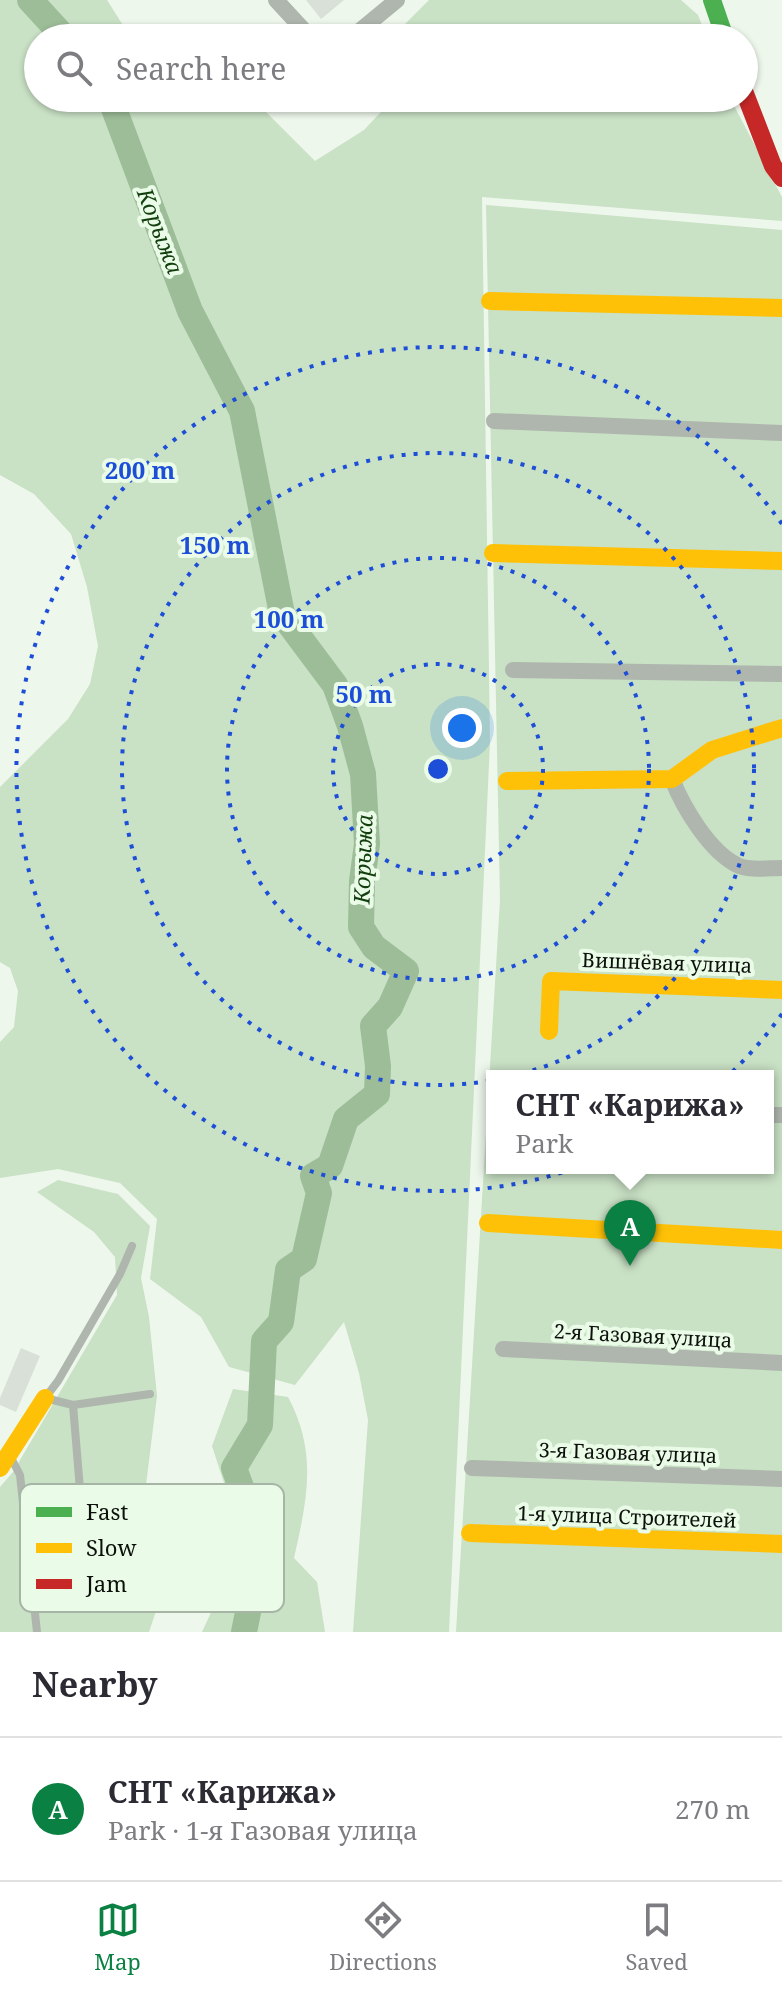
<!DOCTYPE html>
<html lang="en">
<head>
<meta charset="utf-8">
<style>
	body { margin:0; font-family:"Noto Serif",serif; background:#f2f2f3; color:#2b2b33 }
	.you { position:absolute; left:462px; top:728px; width:28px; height:28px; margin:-20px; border:6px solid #fff; border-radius:50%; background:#1a73e8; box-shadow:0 0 0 12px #1a73e833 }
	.badge { display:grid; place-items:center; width:52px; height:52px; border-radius:50%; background:#0b8043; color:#fff; font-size:26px; font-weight:700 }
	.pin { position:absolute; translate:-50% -66px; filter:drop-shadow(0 2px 4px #0008) }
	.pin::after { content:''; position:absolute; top:42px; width:28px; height:24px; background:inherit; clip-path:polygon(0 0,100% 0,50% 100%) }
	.popup { position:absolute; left:486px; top:1070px; width:288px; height:104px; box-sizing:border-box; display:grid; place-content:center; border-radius:0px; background:#fff; filter:drop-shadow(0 2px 6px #0005); font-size:26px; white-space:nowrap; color:#7c7c81 }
	.popup b { font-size:30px; color:#2b2b33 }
	.popup::after { content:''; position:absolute; left:50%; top:100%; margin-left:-16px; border:16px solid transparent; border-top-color:#fff }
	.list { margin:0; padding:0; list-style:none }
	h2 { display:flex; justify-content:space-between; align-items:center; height:104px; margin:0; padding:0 32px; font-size:34px }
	h2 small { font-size:26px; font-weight:400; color:#7c7c81 }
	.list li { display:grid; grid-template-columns:52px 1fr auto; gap:24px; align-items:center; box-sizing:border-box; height:144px; padding:0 32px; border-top:2px solid #e1e1e2 }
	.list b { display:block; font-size:30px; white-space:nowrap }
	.list p { margin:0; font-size:26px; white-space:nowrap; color:#7c7c81 }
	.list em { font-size:26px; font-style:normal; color:#7c7c81 }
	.icon { flex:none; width:44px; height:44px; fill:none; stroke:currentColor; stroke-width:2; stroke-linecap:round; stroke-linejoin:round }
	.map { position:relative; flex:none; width:782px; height:1632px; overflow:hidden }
	.search { position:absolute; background:#fff; box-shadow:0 2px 6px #0004; left:24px; right:24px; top:24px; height:88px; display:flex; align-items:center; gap:20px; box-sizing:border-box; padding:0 28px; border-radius:44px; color:#7c7c81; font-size:30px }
	.sheet { height:248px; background:#fff }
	nav { display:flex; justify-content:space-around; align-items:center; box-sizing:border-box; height:112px; border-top:2px solid #e1e1e2; background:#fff; font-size:22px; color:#7c7c81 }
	nav a { display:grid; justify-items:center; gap:4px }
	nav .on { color:#0b8043 }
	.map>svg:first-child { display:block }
	.green { fill:#c9e1c5; fill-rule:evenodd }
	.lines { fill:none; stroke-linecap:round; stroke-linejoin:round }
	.river { stroke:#9dbd98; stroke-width:26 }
	.building { fill:#d8e0d7 }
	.lane { stroke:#aeb6ad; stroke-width:8 }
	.street { stroke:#aeb6ad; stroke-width:16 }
	.fast { stroke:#4caf50; stroke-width:18 }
	.slow { stroke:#ffc107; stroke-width:18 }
	.jam { stroke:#c62828; stroke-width:18 }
	.ring { fill:none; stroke:#1d4ed8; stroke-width:4; stroke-dasharray:4 8 }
	.labels { text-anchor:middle; stroke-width:8; stroke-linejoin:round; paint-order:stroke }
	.street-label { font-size:20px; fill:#0c110b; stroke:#eafbe8 }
	.water-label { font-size:22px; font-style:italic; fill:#133f0e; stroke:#eafbe8 }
	.key { fill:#eafbe8; stroke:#a7b5a6; stroke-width:2 }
	.key-label { font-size:22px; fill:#0c110b }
	.centre { fill:#1d4ed8; stroke:#eafbe8; stroke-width:4 }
	.ring-label { font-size:24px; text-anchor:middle; font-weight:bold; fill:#1d4ed8; stroke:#eafbe8; stroke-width:8; stroke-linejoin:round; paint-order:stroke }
</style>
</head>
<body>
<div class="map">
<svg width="782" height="1632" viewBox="0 0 782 1632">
	<rect width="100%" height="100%" fill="#eef7ec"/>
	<g class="green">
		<polygon points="0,0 107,0 131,38 38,38 38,98 252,98 315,161 364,130 394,98 730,98 782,197 782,221 482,197 490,742 449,1632 353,1632 368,1420 359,1373 344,1322 295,1385 229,1367 201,1317 150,1279 157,1219 120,1183 58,1169 0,1178 0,1042 14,1027 18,991 10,968 0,962 0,787 68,719 90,684 98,646 87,587 71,534 34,494 0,475"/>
		<polygon points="429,0 681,0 698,15 707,38 397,38 395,34"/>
		<path d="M486,205L782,230V1632H456L500,900ZM492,1076H768V1168H492Z"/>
		<polygon points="58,1180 118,1194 150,1226 141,1278 149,1317 157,1396 145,1493 162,1531 165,1584 149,1632 0,1632 0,1487 13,1472 117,1295 115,1257 94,1232 37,1192"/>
		<path d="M233,1389L288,1397C318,1453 307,1500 294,1558L317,1582L325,1632H202L214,1606L237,1523L212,1446Z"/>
	</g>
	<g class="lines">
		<g class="river">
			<polyline points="30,0 65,38"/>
			<polyline points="110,98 190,311 242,411 282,614 335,685 350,726 363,774 367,844 362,881 361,927 374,947 406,971 390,1007 373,1026 378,1066 377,1094 346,1119 330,1166 313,1176 319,1193 304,1259 288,1270 281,1322 264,1341 260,1425 234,1468 262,1544 244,1632"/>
		</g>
	</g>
	<g class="building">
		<polygon points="306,0 344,0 321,19"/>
		<polygon points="21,1348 40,1356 16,1412 0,1405 0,1398"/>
	</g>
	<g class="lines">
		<g class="lane">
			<polyline points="73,1405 150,1394"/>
			<polyline points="10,1456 20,1475 37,1632"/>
			<polyline points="86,1562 73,1405 45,1398 58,1381 120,1274 132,1246"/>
		</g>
		<g class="street">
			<polyline points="276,0 311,38"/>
			<polyline points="351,38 397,0"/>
			<polyline points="494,421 782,433"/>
			<polyline points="513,670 782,674"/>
			<path d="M672,779C683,807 709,851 737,865C748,871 769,868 782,868"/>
			<polyline points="768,1115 782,1115"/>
			<polyline points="503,1349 782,1363"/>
			<polyline points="472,1468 782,1479"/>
		</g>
		<polyline class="fast" points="712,0 725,38"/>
		<g class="slow">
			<polyline points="490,301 782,308"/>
			<polyline points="493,553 782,561"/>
			<polyline points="507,781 672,779 712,750 782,728"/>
			<polyline points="549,1031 551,981 782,990"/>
			<polyline points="488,1223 782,1240"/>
			<polyline points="0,1468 45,1398"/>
			<polyline points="470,1533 782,1544"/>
		</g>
		<polyline class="jam" points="744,91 773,166 782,178"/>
	</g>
	<g class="ring">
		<circle cx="438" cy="769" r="105"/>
		<circle cx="438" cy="769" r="211"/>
		<circle cx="438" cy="769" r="316"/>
		<path d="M782 1014A422 422 0 1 1 782 524"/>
	</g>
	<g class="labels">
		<g class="street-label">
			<text transform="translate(667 963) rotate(2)" y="7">Вишнёвая улица</text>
			<text transform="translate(643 1336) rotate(3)" y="7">2-я Газовая улица</text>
			<text transform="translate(628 1453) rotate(2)" y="7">3-я Газовая улица</text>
			<text transform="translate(627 1517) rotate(2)" y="7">1-я улица Строителей</text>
		</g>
		<g class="water-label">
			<text transform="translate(160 231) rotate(69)" y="8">Корыжа</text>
			<text transform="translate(363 859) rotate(-88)" y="8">Корыжа</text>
		</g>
	</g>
	<rect x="20" y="1484" width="264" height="128" rx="12" class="key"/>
	<rect x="36" y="1507" width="36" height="10" fill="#4caf50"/>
	<rect x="36" y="1543" width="36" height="10" fill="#ffc107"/>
	<rect x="36" y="1579" width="36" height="10" fill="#c62828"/>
	<g class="key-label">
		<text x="86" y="1520">Fast</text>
		<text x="86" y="1556">Slow</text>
		<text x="86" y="1592">Jam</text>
	</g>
	<circle cx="438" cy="769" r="12" class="centre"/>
	<g class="ring-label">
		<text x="140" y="479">200 m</text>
		<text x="215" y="554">150 m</text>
		<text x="289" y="628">100 m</text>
		<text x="364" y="703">50 m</text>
	</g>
</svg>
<div class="you"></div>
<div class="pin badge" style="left:630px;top:1266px">A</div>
<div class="popup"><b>СНТ «Карижа»</b>Park</div>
<div class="search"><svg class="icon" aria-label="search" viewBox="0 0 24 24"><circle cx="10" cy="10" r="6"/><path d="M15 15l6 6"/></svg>Search here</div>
</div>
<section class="sheet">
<h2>Nearby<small></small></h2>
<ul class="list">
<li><span class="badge">A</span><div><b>СНТ «Карижа»</b><p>Park · 1-я Газовая улица</p></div><em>270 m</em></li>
</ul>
</section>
<nav>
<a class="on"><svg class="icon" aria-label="map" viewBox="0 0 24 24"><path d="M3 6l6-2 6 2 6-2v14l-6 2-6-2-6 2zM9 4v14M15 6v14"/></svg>Map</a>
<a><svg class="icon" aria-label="directions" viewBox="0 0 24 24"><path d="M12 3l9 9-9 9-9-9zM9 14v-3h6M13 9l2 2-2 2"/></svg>Directions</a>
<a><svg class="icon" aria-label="saved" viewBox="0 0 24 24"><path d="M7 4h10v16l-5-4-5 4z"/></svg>Saved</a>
</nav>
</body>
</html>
